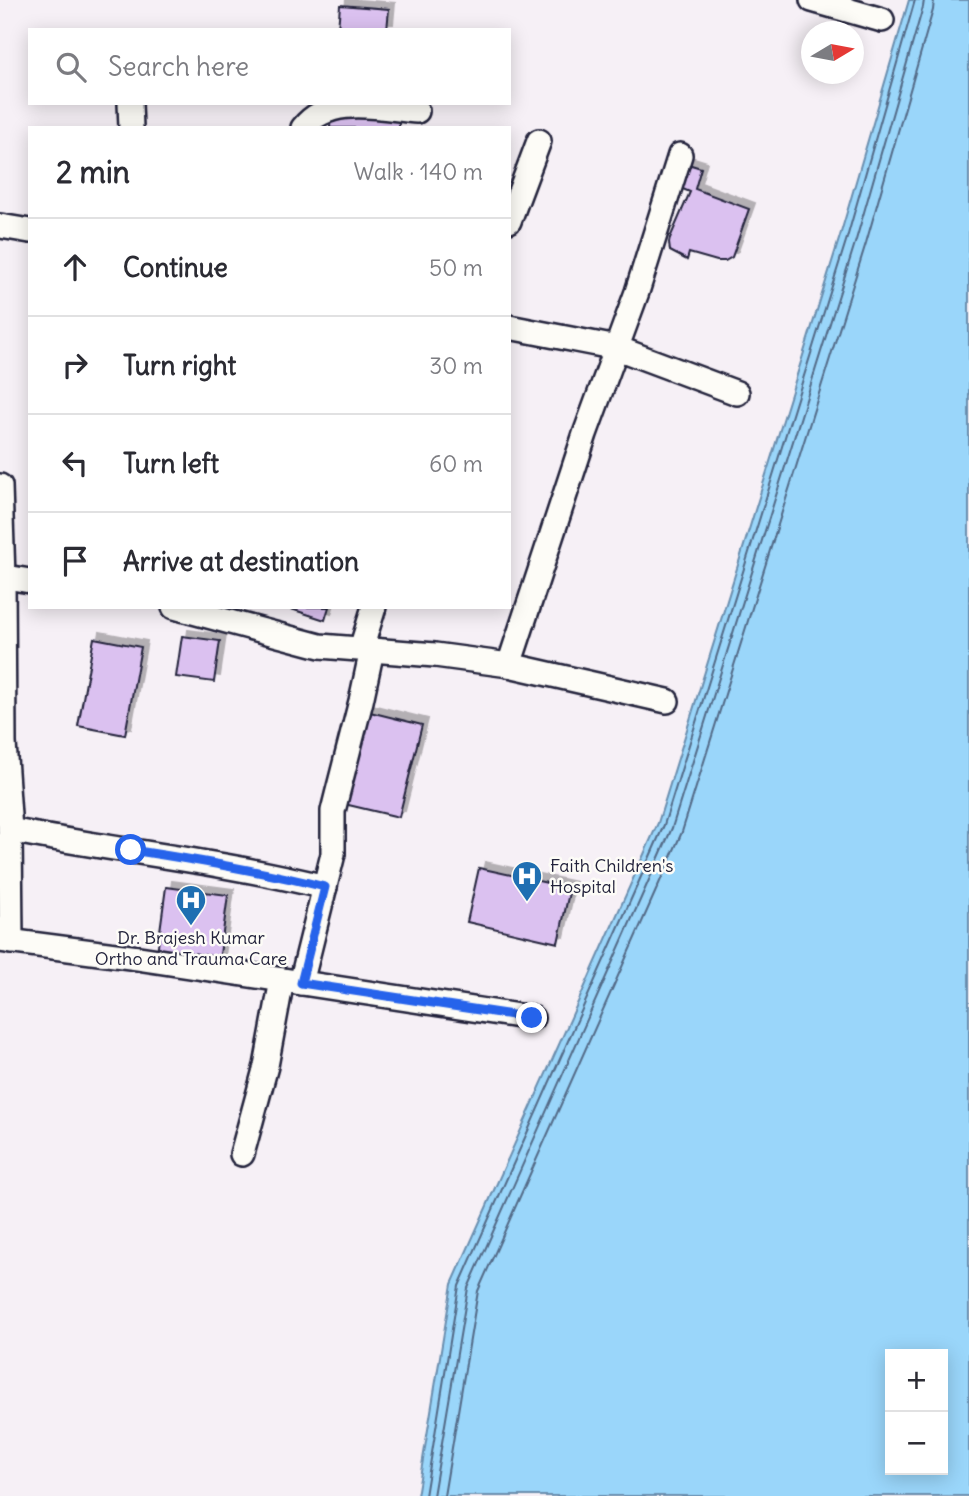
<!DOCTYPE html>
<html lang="en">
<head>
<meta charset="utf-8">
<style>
	body { margin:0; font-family:Delius,sans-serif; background:#f2f2f3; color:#2b2b33 }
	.controls { position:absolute; right:21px; bottom:21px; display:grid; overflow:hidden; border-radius:0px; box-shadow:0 4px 18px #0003 }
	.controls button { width:63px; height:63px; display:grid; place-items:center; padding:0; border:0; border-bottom:2px solid #e1e1e2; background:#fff; color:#2b2b33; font:35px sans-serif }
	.compass { position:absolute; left:801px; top:21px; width:63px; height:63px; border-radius:50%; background:#fff; box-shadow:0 4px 18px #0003; rotate:80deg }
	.stop { position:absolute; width:21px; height:21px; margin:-16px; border:5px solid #2563eb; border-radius:50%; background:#fff }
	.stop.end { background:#2563eb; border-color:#fff; box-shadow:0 2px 7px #0008 }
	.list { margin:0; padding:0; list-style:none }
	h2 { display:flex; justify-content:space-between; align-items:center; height:91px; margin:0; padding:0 28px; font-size:30px }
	h2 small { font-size:23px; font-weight:400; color:#7c7c81 }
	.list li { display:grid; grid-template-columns:46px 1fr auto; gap:21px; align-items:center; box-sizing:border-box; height:98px; padding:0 28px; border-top:2px solid #e1e1e2 }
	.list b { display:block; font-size:26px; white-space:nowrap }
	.list em { font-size:23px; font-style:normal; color:#7c7c81 }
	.icon { flex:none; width:38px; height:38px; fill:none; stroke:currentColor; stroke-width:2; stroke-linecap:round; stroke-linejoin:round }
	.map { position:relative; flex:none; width:969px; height:1496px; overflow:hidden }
	.search { position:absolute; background:#fff; box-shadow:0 4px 18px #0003; left:28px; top:28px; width:483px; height:77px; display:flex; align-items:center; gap:18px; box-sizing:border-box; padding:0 24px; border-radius:0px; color:#7c7c81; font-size:26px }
	.panel { position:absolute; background:#fff; box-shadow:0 4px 18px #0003; left:28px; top:126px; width:483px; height:483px; border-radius:0px }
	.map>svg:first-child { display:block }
	.water { fill:#9ad6fa; stroke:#6a8eae; stroke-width:2; fill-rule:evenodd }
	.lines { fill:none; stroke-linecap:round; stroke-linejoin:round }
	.shore { stroke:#526a87; stroke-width:2 }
	.building { fill:#dbc1f0; stroke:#22223b; stroke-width:2; filter:url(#shadow) }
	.minor-casing { stroke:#22223b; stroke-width:28 }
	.minor { stroke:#fdfcf7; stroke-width:23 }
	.route { stroke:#2563eb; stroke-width:9 }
	.labels { text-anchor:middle; stroke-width:5; stroke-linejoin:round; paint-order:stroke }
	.poi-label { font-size:18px; fill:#22223b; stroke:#fdfcf7; text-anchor:start }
</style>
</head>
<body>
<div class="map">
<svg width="969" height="1496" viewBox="0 0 969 1496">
	<defs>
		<filter id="shadow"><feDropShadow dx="6" dy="-6" stdDeviation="0" flood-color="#0004"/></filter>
	</defs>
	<rect width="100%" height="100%" fill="#f6f0f6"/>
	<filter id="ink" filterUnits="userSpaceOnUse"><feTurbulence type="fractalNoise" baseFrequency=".0143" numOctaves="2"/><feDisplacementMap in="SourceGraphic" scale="14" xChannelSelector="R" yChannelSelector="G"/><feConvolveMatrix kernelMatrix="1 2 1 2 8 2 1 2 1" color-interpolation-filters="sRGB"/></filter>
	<g filter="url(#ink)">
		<path class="water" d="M909,0H969V1496H417L452,1284L658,823L840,236ZM890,1354H943V1470H890Z"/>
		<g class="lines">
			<g class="shore">
				<polyline points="425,1496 459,1286 664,825 847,238 915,0"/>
				<polyline points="433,1496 468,1288 672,828 856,240 923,7 924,0"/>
				<polyline points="444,1496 478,1291 682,832 866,243 933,10 934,0"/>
			</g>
		</g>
		<g class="building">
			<polygon points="340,5 389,9 387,30 338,30"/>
			<polygon points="331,115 399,119 399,128 330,128"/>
			<polygon points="688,164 701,168 695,189 749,209 732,257 725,261 717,261 689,253 687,260 670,251 669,243 670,238 690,192 678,187"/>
			<polygon points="285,607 329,607 325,620"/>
			<polygon points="182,636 220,641 214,682 176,677"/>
			<polygon points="94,638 141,647 125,735 78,726"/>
			<polygon points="362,710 422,725 399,817 340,803"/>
			<polygon points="479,868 570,888 558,943 467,922"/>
			<polygon points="166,887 228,895 219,962 157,953"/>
		</g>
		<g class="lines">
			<g class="minor-casing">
				<g id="minor">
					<polyline points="812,0 882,20"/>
					<polyline points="130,103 131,128"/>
					<path d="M303,128C330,94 380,108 417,111"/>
					<polyline points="509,221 539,141"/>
					<polyline points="0,226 30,231"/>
					<polyline points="509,327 617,348 737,393"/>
					<polyline points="0,486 3,577 4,743 10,830 11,942"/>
					<polyline points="0,576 30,581"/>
					<polyline points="174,607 320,646 435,655 509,665 667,701"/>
					<polyline points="361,649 374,607"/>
					<polyline points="509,665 585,434 637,292 680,155"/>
					<path d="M10,830C115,851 221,861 325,887"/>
					<polyline points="0,940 138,958 532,1018"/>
					<polyline points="301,983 333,854 333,811 337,795 361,701 372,650"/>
					<polyline points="242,1154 266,1066 282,980"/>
				</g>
			</g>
			<use href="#minor" class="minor"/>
		</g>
	</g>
	<g class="lines" filter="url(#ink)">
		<path class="route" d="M131,850C197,860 261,871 325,887L301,983L532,1018"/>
	</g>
	<defs>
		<g id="hospital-pin" transform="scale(1.575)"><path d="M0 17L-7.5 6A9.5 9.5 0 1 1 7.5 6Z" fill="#1f6fb2" stroke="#fdfcf7"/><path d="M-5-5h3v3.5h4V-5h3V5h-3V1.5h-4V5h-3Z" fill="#fff"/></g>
	</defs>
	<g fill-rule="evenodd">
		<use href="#hospital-pin" x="527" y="876"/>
		<use href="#hospital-pin" x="191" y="900"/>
	</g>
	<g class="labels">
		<g class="poi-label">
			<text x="550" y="872">Faith Children's<tspan x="550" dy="21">Hospital</tspan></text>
			<text x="191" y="944" text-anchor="middle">Dr. Brajesh Kumar<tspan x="191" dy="21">Ortho and Trauma Care</tspan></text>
		</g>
	</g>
</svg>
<div class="controls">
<button>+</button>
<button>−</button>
</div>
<svg class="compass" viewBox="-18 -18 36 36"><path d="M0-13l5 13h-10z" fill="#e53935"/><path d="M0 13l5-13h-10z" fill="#7c7c81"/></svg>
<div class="stop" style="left:131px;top:850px"></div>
<div class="stop end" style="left:532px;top:1018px"></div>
<div class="search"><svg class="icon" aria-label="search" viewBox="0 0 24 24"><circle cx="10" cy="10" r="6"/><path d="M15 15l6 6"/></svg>Search here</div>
<section class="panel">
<h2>2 min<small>Walk · 140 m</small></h2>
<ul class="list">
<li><svg class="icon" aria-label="ahead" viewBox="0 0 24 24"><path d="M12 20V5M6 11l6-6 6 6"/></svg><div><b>Continue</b></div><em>50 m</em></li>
<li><svg class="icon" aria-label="right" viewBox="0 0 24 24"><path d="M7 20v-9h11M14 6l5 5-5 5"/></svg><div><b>Turn right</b></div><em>30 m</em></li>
<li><svg class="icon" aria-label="left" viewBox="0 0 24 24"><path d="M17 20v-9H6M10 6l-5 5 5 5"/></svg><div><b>Turn left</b></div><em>60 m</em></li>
<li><svg class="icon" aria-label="arrive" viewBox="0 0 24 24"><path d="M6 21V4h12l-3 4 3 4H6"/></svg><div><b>Arrive at destination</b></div></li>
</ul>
</section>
</div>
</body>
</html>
